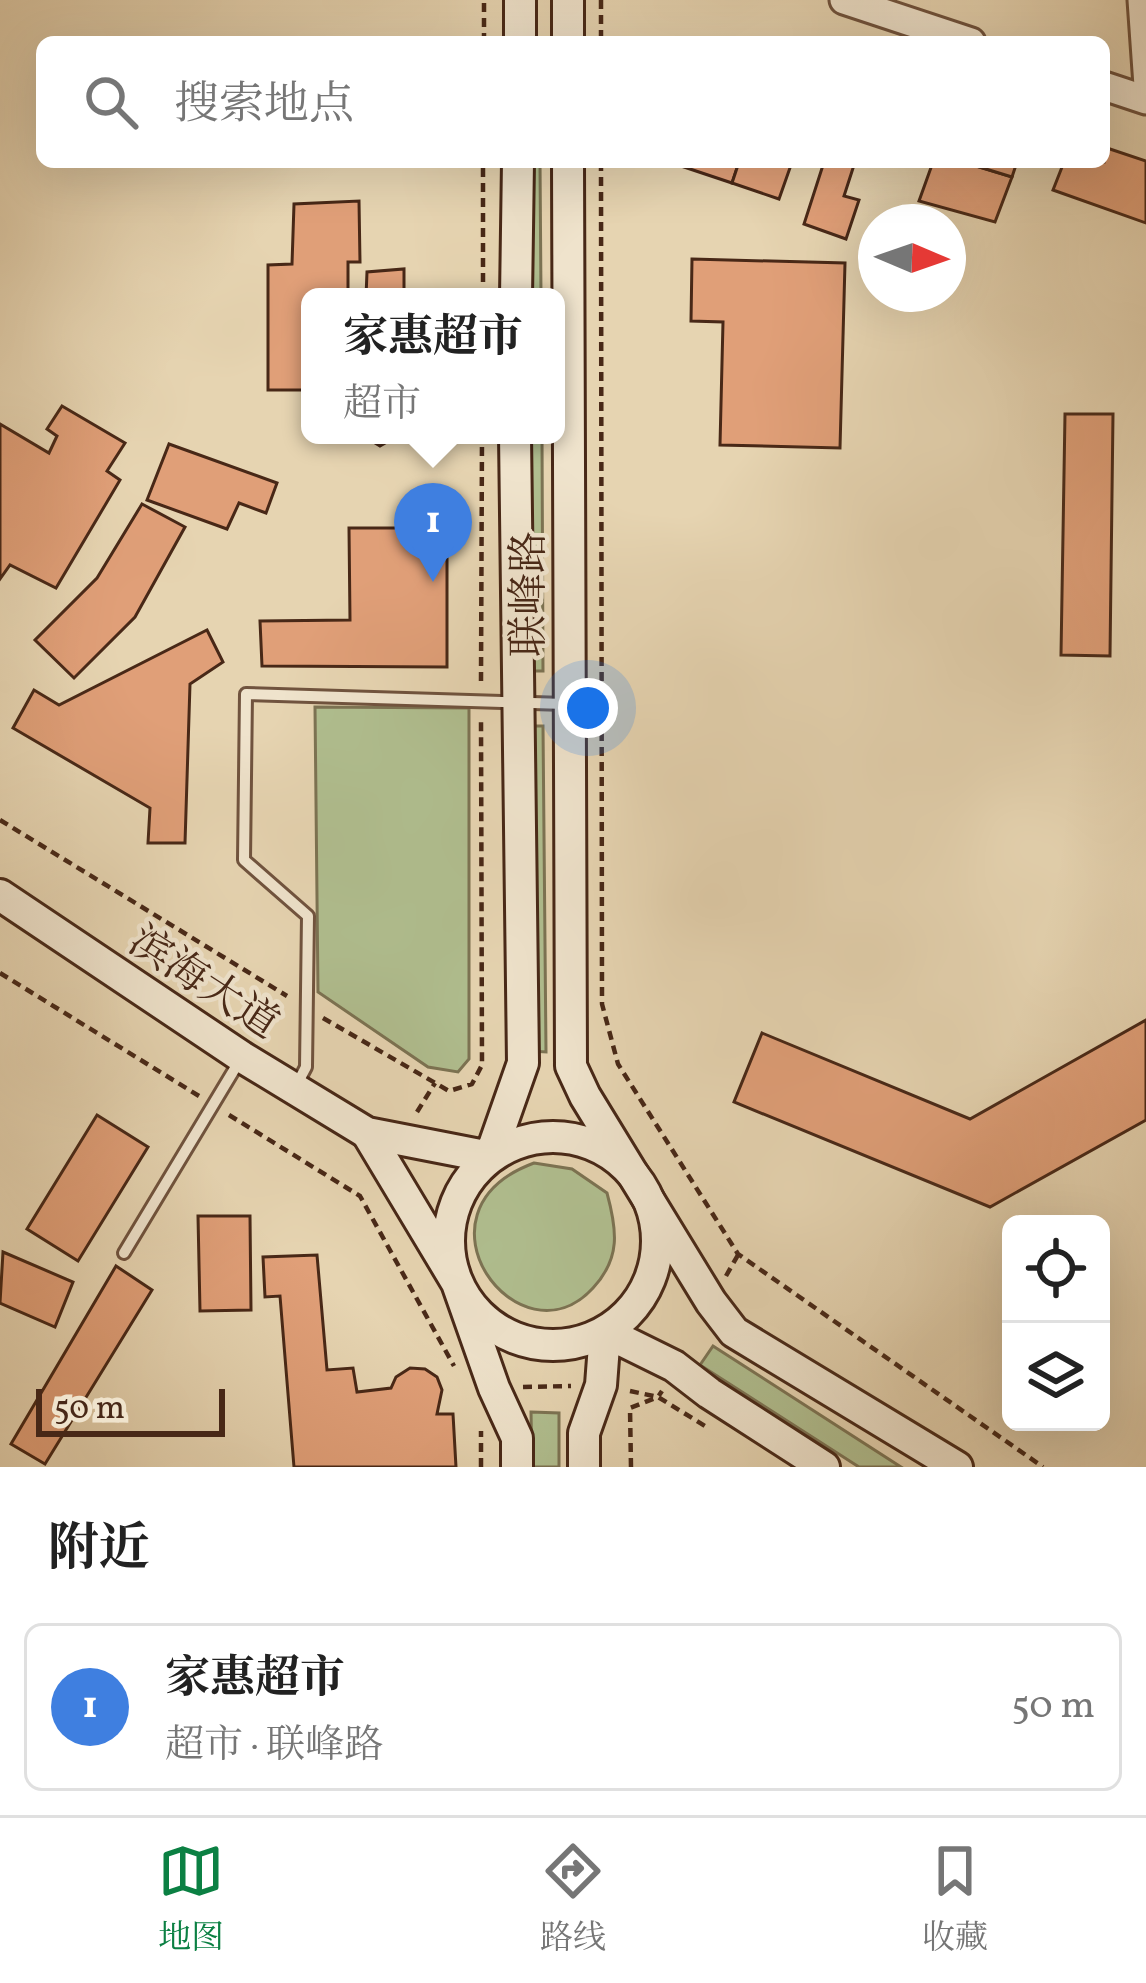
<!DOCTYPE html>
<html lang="zh">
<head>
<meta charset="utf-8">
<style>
	body { margin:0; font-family:Vollkorn,"Noto Serif SC",serif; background:#f6f6f6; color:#222 }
	.controls { position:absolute; right:36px; bottom:36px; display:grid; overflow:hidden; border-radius:18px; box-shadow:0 12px 48px #0002 }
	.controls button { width:108px; height:108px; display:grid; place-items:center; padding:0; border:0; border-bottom:3px solid #e0e0e0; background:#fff; color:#222; font:60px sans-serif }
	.compass { position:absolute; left:858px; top:204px; width:108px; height:108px; border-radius:50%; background:#fff; box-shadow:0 12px 48px #0002; rotate:92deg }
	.scale { position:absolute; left:36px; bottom:30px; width:189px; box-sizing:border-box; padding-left:12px; border:6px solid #482817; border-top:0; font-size:33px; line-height:42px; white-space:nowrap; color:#482817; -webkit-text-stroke:9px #efe3cc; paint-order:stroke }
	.you { position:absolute; left:588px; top:708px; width:42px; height:42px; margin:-30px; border:9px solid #fff; border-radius:50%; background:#1a73e8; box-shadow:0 0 0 18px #1a73e833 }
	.badge { display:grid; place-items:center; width:78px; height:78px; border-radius:50%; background:#0b8043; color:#fff; font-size:39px; font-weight:700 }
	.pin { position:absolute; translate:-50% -99px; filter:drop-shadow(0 3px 6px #0008) }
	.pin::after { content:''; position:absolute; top:63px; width:42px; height:36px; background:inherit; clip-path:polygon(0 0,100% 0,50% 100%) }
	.popup { position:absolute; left:301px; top:288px; width:264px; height:156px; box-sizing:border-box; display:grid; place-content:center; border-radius:18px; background:#fff; filter:drop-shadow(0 3px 9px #0005); font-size:39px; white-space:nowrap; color:#767676 }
	.popup b { font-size:45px; color:#222 }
	.popup::after { content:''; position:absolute; left:50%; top:100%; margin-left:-24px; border:24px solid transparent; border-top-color:#fff }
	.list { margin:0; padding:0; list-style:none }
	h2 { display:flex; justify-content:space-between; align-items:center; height:156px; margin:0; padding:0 48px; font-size:51px }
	h2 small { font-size:39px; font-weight:400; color:#767676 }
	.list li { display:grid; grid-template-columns:78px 1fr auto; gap:36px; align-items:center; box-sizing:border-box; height:168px; margin:0 24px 24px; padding:0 24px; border:3px solid #e0e0e0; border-radius:18px }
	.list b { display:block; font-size:45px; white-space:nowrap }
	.list p { margin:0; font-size:39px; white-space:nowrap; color:#767676 }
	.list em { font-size:39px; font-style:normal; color:#767676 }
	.icon { flex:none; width:66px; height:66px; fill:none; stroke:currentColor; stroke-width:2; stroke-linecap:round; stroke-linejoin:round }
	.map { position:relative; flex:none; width:1146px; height:1467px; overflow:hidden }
	.search { position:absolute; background:#fff; box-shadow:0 12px 48px #0002; left:36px; right:36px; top:36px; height:132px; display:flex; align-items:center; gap:30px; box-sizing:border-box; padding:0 42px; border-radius:18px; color:#767676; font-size:45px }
	.sheet { height:348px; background:#fff }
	nav { display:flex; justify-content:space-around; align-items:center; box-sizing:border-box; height:168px; border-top:3px solid #e0e0e0; background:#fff; font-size:33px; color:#767676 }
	nav a { display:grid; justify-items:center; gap:6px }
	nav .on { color:#0b8043 }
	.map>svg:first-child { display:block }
	.green { fill:#b0be8f; stroke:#7c7353; stroke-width:3 }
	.building { fill:#e09f78; stroke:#482817; stroke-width:3 }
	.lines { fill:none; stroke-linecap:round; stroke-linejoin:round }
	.service-casing { stroke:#70533e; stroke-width:16 }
	.minor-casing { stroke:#70533e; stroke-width:27 }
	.tertiary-casing { stroke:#70533e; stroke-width:33 }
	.secondary-casing { stroke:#482817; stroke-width:36 }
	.path { stroke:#482817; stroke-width:4.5; stroke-dasharray:9 6; stroke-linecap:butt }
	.service { stroke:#efe3cc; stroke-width:10 }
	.minor { stroke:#efe3cc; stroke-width:21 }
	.tertiary { stroke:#efe3cc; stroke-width:27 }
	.secondary { stroke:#efe3cc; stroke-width:30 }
	.labels { text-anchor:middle; stroke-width:9; stroke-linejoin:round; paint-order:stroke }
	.street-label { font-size:42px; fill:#482817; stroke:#efe3cc }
</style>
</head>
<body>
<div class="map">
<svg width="1146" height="1467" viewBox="0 0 1146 1467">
	<rect width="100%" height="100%" fill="#e6d4b1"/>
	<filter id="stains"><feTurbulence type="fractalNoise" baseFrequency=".00167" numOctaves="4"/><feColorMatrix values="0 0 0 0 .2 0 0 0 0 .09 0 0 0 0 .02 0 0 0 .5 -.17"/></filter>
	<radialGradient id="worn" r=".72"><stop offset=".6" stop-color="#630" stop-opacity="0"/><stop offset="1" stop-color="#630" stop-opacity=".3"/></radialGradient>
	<g class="green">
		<polygon points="527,162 540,162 541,297 528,297"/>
		<polygon points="529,435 542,435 543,671 530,671"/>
		<polygon points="315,707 469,708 469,1059 458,1072 428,1067 318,992"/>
		<polygon points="528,726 543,726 546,1052 531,1051"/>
		<path d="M534,1163L572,1169L607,1193C617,1230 621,1258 593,1288C520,1368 402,1212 534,1163Z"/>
		<polygon points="713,1346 901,1467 859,1467 700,1365"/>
		<polygon points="531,1412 559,1413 559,1467 532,1467"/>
	</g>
	<g class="building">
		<polygon points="1104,147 1146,161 1146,223 1053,190 1064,162 1104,162"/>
		<polygon points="669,162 739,162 732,183"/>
		<polygon points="739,162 791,165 779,199 732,183"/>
		<polygon points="824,162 855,162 844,196 859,200 846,239 804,224"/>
		<polygon points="933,162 963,162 1012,177 995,222 919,201"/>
		<polygon points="963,162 1017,162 1012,177"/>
		<polygon points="359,201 360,262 348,262 348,297 310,297 310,390 268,390 268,265 292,264 294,204"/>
		<polygon points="692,259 845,263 840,448 720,445 723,322 691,321"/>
		<polygon points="404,269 404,297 366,297 367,272"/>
		<polygon points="62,406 125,443 107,471 120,480 56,588 10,565 0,579 0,424 49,453 57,436 47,429"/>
		<polygon points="1065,414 1113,414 1110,656 1061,655"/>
		<polygon points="362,435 399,435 380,446"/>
		<polygon points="169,444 277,483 266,513 239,503 227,529 147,500"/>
		<polygon points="447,502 447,667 262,666 260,621 350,620 349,528 404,528 404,503"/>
		<polygon points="142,504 185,527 135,617 74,678 35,640 97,578"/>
		<polygon points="207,630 223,662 190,684 185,843 148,843 150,808 13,728 34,690 59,705"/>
		<polygon points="1146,1020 1146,1120 990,1207 734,1102 762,1033 970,1119"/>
		<polygon points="97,1115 148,1147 78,1261 27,1229"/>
		<polygon points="198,1216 250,1216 251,1310 200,1311"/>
		<polygon points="3,1252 73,1282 55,1327 0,1303"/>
		<polygon points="317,1255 327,1370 353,1368 357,1392 391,1388 396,1377 410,1368 425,1369 437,1377 442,1390 437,1414 453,1414 456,1467 294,1467 280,1296 265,1297 263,1257"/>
		<polygon points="116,1266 152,1290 45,1464 11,1444"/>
	</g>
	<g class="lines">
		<g class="service-casing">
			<g id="service">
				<polyline points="296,1086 306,1067 308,916 244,860 246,694 565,704"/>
				<polyline points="124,1253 240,1060"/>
			</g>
		</g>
		<g class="minor-casing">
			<polyline id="minor" points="1139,0 1146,100"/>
		</g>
		<g class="tertiary-casing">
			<g id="tertiary">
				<polyline points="844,0 971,42"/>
				<polyline points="1104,86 1146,100"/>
			</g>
		</g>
		<g class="secondary-casing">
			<g id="secondary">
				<polyline points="568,0 568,42"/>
				<polyline points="520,42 520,0"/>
				<polyline points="568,162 571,1066 585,1096 711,1302 734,1332 957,1467"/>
				<polyline points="516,297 518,162"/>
				<polyline points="0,895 242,1057 367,1133 490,1157 523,1063 515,435"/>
				<polyline points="367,1133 457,1283 494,1388 517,1438 517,1467"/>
				<circle cx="553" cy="1241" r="104"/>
				<polyline points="584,1467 584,1433 601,1385 605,1332 674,1366 709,1393 824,1467"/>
			</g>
		</g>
		<g class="path">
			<polyline points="601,0 601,42"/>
			<polyline points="484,42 484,0"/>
			<polyline points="601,162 602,1004 618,1064 738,1254 1043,1467"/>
			<polyline points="483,297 483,162"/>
			<polyline points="481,681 482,435"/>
			<polyline points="0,820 287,996"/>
			<polyline points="0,973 199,1096"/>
			<polyline points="323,1018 449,1091 472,1084 482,1065 481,717"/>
			<polyline points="417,1112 435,1083"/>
			<polyline points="229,1115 360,1196 454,1366"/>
			<polyline points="726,1276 738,1255"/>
			<polyline points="523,1387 571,1386"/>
			<polyline points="630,1391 658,1397 662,1391"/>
			<polyline points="481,1467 481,1431"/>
			<polyline points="631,1467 630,1408 658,1397 705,1426"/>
		</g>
		<use href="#service" class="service"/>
		<use href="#minor" class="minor"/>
		<use href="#tertiary" class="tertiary"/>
		<use href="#secondary" class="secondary"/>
	</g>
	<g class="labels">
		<g class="street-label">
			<text transform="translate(527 594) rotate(-90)" y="15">联峰路</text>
			<text transform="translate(205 981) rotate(33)" y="15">滨海大道</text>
		</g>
	</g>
	<rect width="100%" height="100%" filter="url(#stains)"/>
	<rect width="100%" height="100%" fill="url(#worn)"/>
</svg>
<div class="controls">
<button><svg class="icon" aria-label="locate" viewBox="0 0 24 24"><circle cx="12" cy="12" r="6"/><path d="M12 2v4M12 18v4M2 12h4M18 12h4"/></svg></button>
<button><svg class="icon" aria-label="layers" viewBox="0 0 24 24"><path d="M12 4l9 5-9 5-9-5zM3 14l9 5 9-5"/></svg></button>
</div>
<svg class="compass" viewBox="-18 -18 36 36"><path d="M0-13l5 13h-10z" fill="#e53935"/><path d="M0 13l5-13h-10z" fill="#767676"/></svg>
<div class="scale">50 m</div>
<div class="you"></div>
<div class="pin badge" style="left:433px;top:582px;background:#3f7fe0">1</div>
<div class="popup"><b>家惠超市</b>超市</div>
<div class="search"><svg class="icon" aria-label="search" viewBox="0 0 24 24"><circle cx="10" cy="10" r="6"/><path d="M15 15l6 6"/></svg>搜索地点</div>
</div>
<section class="sheet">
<h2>附近<small></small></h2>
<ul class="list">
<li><span class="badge" style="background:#3f7fe0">1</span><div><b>家惠超市</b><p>超市 · 联峰路</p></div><em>50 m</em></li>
</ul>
</section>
<nav>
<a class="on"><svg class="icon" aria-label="map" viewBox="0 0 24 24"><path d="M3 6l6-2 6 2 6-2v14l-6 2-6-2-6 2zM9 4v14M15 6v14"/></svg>地图</a>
<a><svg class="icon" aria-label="directions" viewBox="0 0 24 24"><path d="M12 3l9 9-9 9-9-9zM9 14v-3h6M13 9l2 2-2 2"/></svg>路线</a>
<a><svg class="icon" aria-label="saved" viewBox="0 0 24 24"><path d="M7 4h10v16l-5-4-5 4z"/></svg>收藏</a>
</nav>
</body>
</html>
